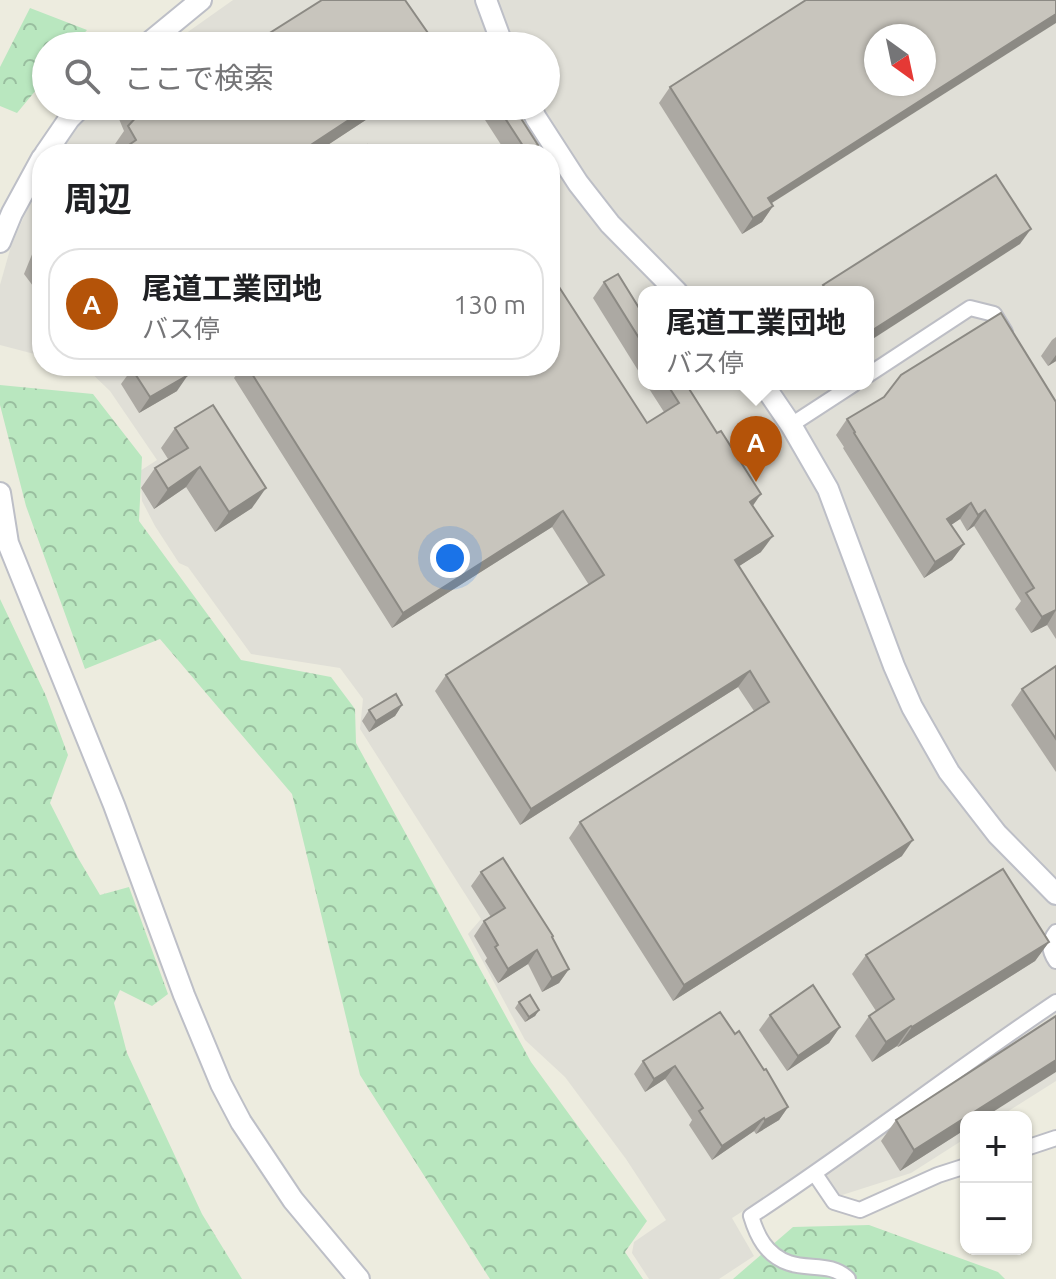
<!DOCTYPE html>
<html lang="ja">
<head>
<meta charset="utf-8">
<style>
	body { margin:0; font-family:Ubuntu,"Noto Sans JP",sans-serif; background:#f6f6f6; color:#202124 }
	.controls { position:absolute; right:24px; bottom:24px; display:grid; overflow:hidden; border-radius:16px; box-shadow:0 2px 6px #0004 }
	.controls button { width:72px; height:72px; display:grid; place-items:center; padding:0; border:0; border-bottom:2px solid #e0e0e0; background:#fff; color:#202124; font:40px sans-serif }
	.compass { position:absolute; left:864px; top:24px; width:72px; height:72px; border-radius:50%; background:#fff; box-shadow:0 2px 6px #0004; rotate:147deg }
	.you { position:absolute; left:450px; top:558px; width:28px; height:28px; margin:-20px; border:6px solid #fff; border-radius:50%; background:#1a73e8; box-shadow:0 0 0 12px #1a73e833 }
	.badge { display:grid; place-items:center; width:52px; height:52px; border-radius:50%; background:#b45309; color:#fff; font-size:26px; font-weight:700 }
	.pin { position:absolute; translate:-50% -66px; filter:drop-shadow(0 2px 4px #0008) }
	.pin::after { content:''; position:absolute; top:42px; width:28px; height:24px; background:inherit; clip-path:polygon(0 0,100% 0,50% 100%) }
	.popup { position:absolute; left:638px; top:286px; width:236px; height:104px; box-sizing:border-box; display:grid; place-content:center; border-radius:16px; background:#fff; filter:drop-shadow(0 2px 6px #0005); font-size:26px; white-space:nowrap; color:#757577 }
	.popup b { font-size:30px; color:#202124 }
	.popup::after { content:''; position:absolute; left:50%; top:100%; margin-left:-16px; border:16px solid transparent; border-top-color:#fff }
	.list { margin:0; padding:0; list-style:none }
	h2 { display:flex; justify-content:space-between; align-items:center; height:104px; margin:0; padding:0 32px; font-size:34px }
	h2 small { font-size:26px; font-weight:400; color:#757577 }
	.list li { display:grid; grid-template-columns:52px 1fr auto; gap:24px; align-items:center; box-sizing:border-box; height:112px; margin:0 16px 16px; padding:0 16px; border:2px solid #e0e0e0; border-radius:32px }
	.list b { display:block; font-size:30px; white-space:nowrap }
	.list p { margin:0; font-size:26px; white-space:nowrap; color:#757577 }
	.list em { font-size:26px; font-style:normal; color:#757577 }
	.icon { flex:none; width:44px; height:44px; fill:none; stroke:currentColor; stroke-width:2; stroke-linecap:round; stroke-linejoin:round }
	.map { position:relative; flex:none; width:1056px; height:1279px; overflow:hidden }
	.search { position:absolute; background:#fff; box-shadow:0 2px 6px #0004; left:32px; top:32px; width:528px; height:88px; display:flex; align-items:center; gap:20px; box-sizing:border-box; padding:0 28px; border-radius:44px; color:#757577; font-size:30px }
	.panel { position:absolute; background:#fff; box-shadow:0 2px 6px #0004; left:32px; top:144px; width:528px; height:232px; border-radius:32px }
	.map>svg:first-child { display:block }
	.industrial { fill:#e0dfd7; fill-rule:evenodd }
	.forest { fill:url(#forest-crowns) }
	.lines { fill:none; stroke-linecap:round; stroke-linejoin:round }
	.street-casing { stroke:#bdbec5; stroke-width:18 }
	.secondary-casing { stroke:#bdbfc7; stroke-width:24 }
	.street { stroke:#fff; stroke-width:14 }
	.secondary { stroke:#fff; stroke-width:20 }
	.wall { fill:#aca9a3 }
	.shaded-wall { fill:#8c8a84 }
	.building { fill:#c8c5bd; stroke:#8c8a84; stroke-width:2; fill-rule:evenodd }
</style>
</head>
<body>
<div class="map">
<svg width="1056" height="1279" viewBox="0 0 1056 1279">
	<defs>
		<pattern id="forest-crowns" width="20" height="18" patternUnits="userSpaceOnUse" patternTransform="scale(2)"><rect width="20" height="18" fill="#b9e7bf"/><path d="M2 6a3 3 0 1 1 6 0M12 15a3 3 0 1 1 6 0" fill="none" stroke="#99be9f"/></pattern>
	</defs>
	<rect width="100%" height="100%" fill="#edecdf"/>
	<g class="industrial">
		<path d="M233,0H1056V1081L999,1117H966V1138L911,1173L839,1196L828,1203L806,1171L732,1218L754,1256L719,1279H649L632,1253L634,1242L666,1220L626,1159L565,1077L525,1040L468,934L481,919L360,729L363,699L340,668L251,654L188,567L179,563L155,526L142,501L140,471L157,460L110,391L86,368L79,366H550V154H56L94,106H546V46H168ZM876,36H924V84H876ZM644,292H868V384H644Z"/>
		<polygon points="42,176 42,356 0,345 0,285 11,246"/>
	</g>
	<g class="forest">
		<polygon points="30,8 87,30 73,46 46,46 46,78 17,113 0,106 0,67"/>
		<polygon points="0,385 93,394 142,457 139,521 241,660 331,677 355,709 356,743 531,1062 647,1221 625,1252 643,1279 490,1279 488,1276 360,1075 292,794 160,639 85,669 26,506 0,405"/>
		<polygon points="0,599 46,696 68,755 50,803 78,858 100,895 129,887 168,994 152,1006 120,990 114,1003 127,1053 202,1214 242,1279 0,1279"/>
		<polygon points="869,1225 998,1272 1005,1279 733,1279 793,1227"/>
	</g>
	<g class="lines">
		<g class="street-casing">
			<g id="street">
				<polyline points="868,375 970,308 994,314 1005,332"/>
				<polyline points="791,425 854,384"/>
				<path d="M1056,932C1048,942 1049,951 1056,961"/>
				<polyline points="1026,1148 1056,1138"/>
				<polyline points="815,1174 834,1202 860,1210 938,1175 966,1166"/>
				<path d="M848,1279C832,1262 809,1270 789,1263C766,1255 757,1236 751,1216C855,1148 953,1071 1056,1002"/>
			</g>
		</g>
		<g class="secondary-casing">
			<g id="secondary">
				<polyline points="486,0 503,46"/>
				<polyline points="145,46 201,0"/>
				<polyline points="530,106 536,118 578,183 610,224 677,292"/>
				<polyline points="45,154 69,119 82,106"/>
				<polyline points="0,242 12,213 42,158"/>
				<polyline points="763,384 791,425 828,489 894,666 912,707 949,772 997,834 1056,894"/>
				<polyline points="0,493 8,543 114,805 184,995 221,1084 241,1122 293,1200 359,1279"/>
			</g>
		</g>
		<use href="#street" class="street"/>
		<use href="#secondary" class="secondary"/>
	</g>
	<g class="wall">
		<polygon points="670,87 773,206 762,222 742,234 659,103"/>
		<polygon points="128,106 387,106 314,154 115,154 117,152 113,147 124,131 119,119"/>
		<polygon points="476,106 513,106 538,145 532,154 507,154"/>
		<polygon points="42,230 42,285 33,286 24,274"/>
		<polygon points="1020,244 868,292 819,292 823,285"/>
		<polygon points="604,282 644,316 644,380 593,298"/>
		<polygon points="1056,337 1056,361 1048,366 1041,356 1052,340"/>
		<polygon points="240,366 550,366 647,423 664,412 646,384 686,384 753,506 761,552 739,566 902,856 673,1001 569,838 580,822 754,711 738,687 520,825 435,691 446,675 589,585 552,527 392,628 234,378 240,370 239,368"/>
		<polygon points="132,369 177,391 139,413 121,384"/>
		<polygon points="1056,402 1056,639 1047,625 1031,633 1015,609 1021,601 974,526 967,531 960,519 951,525 964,544 952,560 924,578 843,448 844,447 836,435 847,419"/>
		<polygon points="175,428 252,508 215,532 186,487 154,509 141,488 155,468 168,459 161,448"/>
		<polygon points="1056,666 1056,772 1011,705 1022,689"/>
		<polygon points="402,705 395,716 369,732 362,721 369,710"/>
		<polygon points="481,872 552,937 569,969 559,983 542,992 528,964 498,983 485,961 487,958 474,936 484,921 491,917 471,886"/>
		<polygon points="1049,942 1035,961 898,1047 897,1046 872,1062 855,1036 869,1016 876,1011 852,974 866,955"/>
		<polygon points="519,1002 539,1010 535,1016 525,1022 515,1008"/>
		<polygon points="720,1012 788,1107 779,1120 756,1134 754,1131 712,1160 689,1125 692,1120 665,1079 645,1092 634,1074 643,1061"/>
		<polygon points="770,1015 840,1027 829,1043 787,1071 759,1030"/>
		<polygon points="966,1117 966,1129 900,1171 881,1141 896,1120"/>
	</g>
	<g class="shaded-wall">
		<polygon points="1056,14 1056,23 756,213 768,198"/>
		<polygon points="370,106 387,106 314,154 297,154"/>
		<polygon points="538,145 532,154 526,154 527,152"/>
		<polygon points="773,206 762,222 742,234 753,218"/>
		<polygon points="1031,229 1020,244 868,342 868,333"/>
		<polygon points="42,273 42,285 33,286"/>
		<polygon points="1056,355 1056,361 1048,366"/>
		<polygon points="188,375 177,391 139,413 150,397"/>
		<polygon points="200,467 186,487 154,509 168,489"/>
		<polygon points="266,488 252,508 215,532 229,512"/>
		<polygon points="761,494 750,510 750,502"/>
		<polygon points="971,503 960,519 936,535 947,519"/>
		<polygon points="985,510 974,526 967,531 978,515"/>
		<polygon points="563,511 552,527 392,628 403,613"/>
		<polygon points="773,536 761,552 724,576 735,560"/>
		<polygon points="964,544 952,560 924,578 935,562"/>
		<polygon points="1056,610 1047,625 1031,633 1042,617"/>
		<polygon points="750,671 738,687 520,825 531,809"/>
		<polygon points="402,705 395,716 369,732 376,721"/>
		<polygon points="913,840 902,856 673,1001 684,985"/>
		<polygon points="1049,942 1035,961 898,1047 912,1027"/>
		<polygon points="537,950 528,964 498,983 508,969"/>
		<polygon points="569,969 559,983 542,992 552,978"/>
		<polygon points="539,1010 535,1016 525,1022 529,1017"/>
		<polygon points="911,1026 897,1046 872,1062 886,1042"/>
		<polygon points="840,1027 829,1043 787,1071 798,1056"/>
		<polygon points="1056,1060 1056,1072 985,1117 966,1117"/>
		<polygon points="675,1066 665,1079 645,1092 654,1079"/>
		<polygon points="788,1107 779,1120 756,1134 765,1120"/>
		<polygon points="966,1117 966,1129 900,1171 914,1150"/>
		<polygon points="764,1118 754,1131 712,1160 722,1146"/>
	</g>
	<g class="building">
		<polygon points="322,0 405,0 437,46 249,46"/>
		<path d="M806,0H1056V14L768,198L773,206L753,218L670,87ZM876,36H924V84H876Z"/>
		<polygon points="137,106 370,106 297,154 116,154 136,140 128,126 140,113"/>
		<polygon points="497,106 513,106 538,145 527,152"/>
		<polygon points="367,145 373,154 353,154"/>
		<polygon points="996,175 1031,229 868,333 868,292 828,292 823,285"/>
		<polygon points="42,244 42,259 38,253"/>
		<polygon points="550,273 647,423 679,403 667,384 686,384 717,433 721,431 761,494 750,502 773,536 735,560 913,840 684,985 580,822 769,702 750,671 531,809 446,675 604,575 563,511 403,613 247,366 550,366"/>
		<polygon points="618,274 644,316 644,346 604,282"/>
		<polygon points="1001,313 1056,402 1056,610 1042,617 1026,593 1034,588 985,510 978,515 971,503 947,519 964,544 935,562 854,433 855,432 847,419 884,397 901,375"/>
		<polygon points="136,366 182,366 188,375 150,397 132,369"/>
		<polygon points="213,405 266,488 229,512 200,467 168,489 155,468 188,448 175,428"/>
		<polygon points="1056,666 1056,739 1022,689"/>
		<polygon points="396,694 402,705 376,721 369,710"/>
		<polygon points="503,858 553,936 552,937 569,969 552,978 537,950 508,969 495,947 498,945 484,921 505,908 481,872"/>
		<polygon points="1003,869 1049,942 912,1027 911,1026 886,1042 869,1016 894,999 866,955"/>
		<polygon points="813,985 840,1027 798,1056 770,1015"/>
		<polygon points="530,995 539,1010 529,1017 519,1002"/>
		<polygon points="720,1012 735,1034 739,1031 764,1070 766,1069 788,1107 765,1120 764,1118 722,1146 699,1111 703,1108 675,1066 654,1079 643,1061"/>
		<polygon points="1056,1016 1056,1060 914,1150 896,1120"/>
	</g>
</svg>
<div class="controls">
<button>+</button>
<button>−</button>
</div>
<svg class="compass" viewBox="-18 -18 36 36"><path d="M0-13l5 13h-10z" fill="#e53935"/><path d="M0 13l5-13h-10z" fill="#757577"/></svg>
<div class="you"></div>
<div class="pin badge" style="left:756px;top:482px">A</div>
<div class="popup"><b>尾道工業団地</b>バス停</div>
<div class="search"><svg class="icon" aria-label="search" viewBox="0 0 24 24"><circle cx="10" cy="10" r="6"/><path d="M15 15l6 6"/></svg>ここで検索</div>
<section class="panel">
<h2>周辺<small></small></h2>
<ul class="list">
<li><span class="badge">A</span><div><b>尾道工業団地</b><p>バス停</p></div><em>130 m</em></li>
</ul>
</section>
</div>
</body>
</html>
